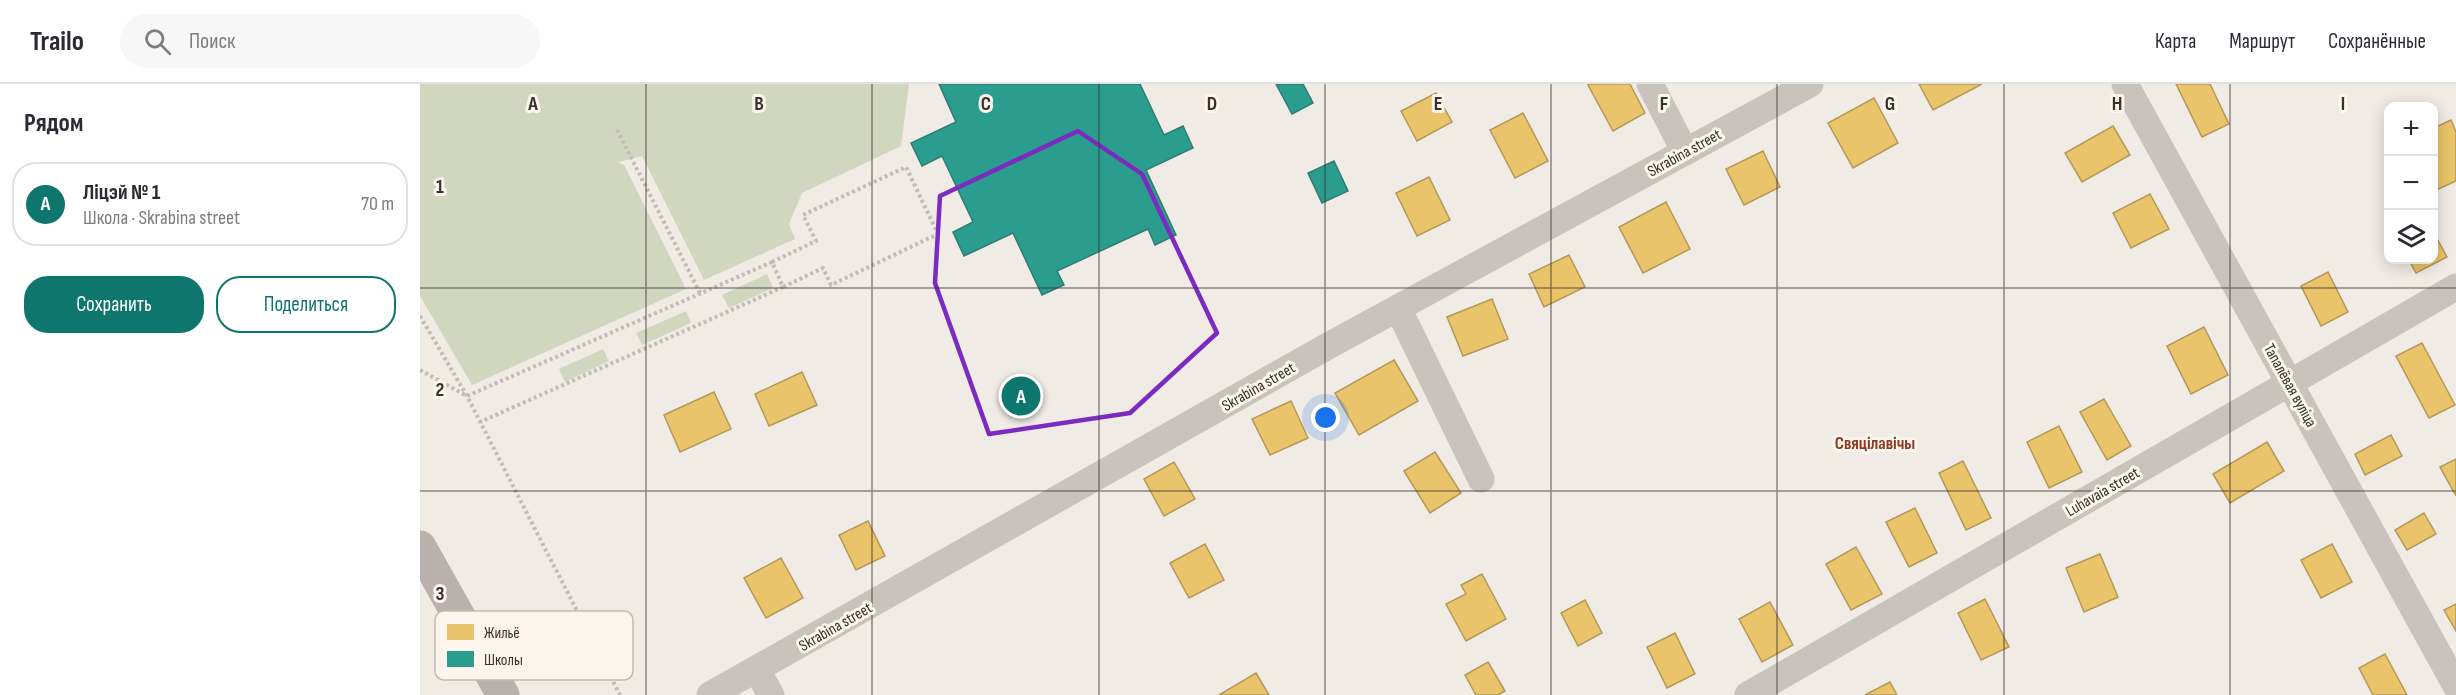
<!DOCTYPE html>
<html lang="ru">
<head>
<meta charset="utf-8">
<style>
	body { margin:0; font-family:"Sofia Sans Condensed",sans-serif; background:#f7f7f7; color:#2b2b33 }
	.controls { position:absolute; right:18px; top:18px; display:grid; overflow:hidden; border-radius:12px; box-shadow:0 3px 15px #0003 }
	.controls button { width:54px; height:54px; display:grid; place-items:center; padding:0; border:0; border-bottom:2px solid #e1e1e2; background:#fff; color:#2b2b33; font:30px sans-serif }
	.you { position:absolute; left:906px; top:334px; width:21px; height:21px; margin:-15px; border:4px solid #fff; border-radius:50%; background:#1a73e8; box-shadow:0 0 0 9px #1a73e833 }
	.badge { display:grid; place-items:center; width:39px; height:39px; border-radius:50%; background:#0f766e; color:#fff; font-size:20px; font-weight:700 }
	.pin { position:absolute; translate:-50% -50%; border:3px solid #fff; box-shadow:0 2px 6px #0006 }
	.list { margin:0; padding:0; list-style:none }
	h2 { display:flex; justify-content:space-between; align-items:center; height:78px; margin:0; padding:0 24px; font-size:26px }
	h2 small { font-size:20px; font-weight:400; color:#7c7c81 }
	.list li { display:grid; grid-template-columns:39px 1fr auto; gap:18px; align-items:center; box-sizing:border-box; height:84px; margin:0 12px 12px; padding:0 12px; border:2px solid #e1e1e2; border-radius:24px }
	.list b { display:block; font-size:22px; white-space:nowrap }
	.list p { margin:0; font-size:20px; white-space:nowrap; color:#7c7c81 }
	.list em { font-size:20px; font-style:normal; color:#7c7c81 }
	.actions { display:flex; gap:12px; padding:18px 24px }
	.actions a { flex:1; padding:14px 0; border:2px solid #0f766e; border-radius:24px; text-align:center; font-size:21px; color:#0f766e }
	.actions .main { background:#0f766e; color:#fff }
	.icon { flex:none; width:33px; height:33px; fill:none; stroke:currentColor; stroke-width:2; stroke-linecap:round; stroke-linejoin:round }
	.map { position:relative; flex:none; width:2036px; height:611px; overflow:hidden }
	header { display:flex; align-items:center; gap:36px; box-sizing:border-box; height:84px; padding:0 30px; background:#fff; border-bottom:2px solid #e1e1e2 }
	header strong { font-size:28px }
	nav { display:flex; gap:33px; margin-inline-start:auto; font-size:21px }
	.search { width:420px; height:54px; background:#f7f7f7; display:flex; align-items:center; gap:15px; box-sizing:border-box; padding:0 21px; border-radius:33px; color:#7c7c81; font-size:22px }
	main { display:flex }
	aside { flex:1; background:#fff }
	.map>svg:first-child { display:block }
	.green { fill:#d1d6bf }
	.homes { fill:#e9c46a; stroke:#b59857; stroke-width:1.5 }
	.schools { fill:#2a9d8f; stroke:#2f7c71; stroke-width:1.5 }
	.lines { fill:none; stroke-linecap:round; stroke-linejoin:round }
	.path { stroke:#c2bbb6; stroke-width:4; stroke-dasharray:3 3; stroke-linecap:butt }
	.minor { stroke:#c9c3be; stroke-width:27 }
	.major { stroke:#b8b1ad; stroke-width:33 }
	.marked { fill:none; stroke:#7b2cbf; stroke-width:4.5; stroke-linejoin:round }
	.grid { fill:none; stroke:#3b302b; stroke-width:1.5; stroke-opacity:0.55 }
	.labels { text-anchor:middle; stroke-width:6; stroke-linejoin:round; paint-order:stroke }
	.street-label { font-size:16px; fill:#3b302b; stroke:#fbf5ee }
	.neighbourhood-label { font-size:18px; font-weight:bold; fill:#8c3b22; stroke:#fbf5ee }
	.key { fill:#fbf5ee; stroke:#c1bab4; stroke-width:1.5 }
	.key-label { font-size:16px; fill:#3b302b }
	.grid-label { font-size:20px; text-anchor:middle; font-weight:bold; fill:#3b302b; stroke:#fbf5ee; stroke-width:6; stroke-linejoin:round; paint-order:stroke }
</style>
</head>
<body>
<header>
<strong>Trailo</strong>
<div class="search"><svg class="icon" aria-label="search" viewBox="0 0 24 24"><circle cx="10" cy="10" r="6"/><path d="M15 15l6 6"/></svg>Поиск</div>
<nav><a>Карта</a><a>Маршрут</a><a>Сохранённые</a></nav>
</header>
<main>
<aside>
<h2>Рядом<small></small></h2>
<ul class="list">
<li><span class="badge">A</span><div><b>Ліцэй № 1</b><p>Школа · Skrabina street</p></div><em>70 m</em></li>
</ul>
<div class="actions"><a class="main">Сохранить</a><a>Поделиться</a></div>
</aside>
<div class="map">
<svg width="2036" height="611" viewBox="0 0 2036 611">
	<rect width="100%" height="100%" fill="#f0ebe5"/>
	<g class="green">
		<polygon points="0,0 489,0 481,62 382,109 369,140 375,155 284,196 222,72 198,78 204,81 266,205 52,301 0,212"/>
		<polygon points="347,190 353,204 309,224 302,211"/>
		<polygon points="266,227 271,239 222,261 216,249"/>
		<polygon points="183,265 189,277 145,298 139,285"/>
	</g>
	<g class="homes">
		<polygon points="1170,0 1210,0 1225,29 1193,47 1168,1"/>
		<polygon points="1499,0 1562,0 1513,26"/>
		<polygon points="1756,0 1790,0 1809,40 1782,53"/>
		<polygon points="1016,9 1032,38 997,57 981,27"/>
		<polygon points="1454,14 1478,59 1433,84 1408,39"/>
		<polygon points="1103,29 1128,77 1095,94 1070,46"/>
		<polygon points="2031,36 2036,48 2036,97 2014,107 2014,44"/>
		<polygon points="1693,42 1710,71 1662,98 1645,69"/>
		<polygon points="1343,67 1360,103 1324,121 1306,85"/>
		<polygon points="1009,93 1030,136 997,152 976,109"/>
		<polygon points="1730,110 1749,145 1711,164 1693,129"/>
		<polygon points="1246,118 1270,165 1223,189 1199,143"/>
		<polygon points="2014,149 2027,173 1996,189 1989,176 2014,176"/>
		<polygon points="1149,171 1165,203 1124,223 1109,190"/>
		<polygon points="1908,188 1928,228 1901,242 1881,202"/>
		<polygon points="1072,215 1088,255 1043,272 1027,233"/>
		<polygon points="1784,243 1808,291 1771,310 1747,262"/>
		<polygon points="2002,259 2035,321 2009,334 1976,272"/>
		<polygon points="974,276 998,317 939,351 915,309"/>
		<polygon points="382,288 397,321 349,342 335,310"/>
		<polygon points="294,308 311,345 260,368 244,331"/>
		<polygon points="1684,315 1711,362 1687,376 1660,328"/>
		<polygon points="871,317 888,354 850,371 832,335"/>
		<polygon points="1639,342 1662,388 1629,404 1607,358"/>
		<polygon points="1971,351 1982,372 1945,391 1935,370"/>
		<polygon points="1847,358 1864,387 1810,419 1793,390"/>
		<polygon points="1015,368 1041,409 1010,429 984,387"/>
		<polygon points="2036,375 2036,412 2020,383"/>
		<polygon points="1543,377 1571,434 1546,446 1519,389"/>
		<polygon points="754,378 775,415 744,432 724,395"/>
		<polygon points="1495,424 1517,469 1489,483 1466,438"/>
		<polygon points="2004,429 2016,450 1987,466 1975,446"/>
		<polygon points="448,437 465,472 436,486 419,451"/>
		<polygon points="785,460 804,496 769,514 750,479"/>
		<polygon points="1912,460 1932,498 1901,514 1881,476"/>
		<polygon points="1436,463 1462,510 1431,526 1406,480"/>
		<polygon points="1680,470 1698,513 1664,528 1646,484"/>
		<polygon points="361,474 383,514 346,534 324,494"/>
		<polygon points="1062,490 1086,535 1046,557 1026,520 1046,510 1041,501"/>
		<polygon points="1565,515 1589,563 1561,576 1538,529"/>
		<polygon points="1165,516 1182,549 1158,562 1141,529"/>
		<polygon points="1350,518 1373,561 1342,578 1319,535"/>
		<polygon points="2036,520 2036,547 2024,526"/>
		<polygon points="1255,549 1275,590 1247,604 1227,563"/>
		<polygon points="1965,570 1987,611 1953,611 1939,584"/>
		<polygon points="1068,578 1085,607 1078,611 1056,611 1045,591"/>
		<polygon points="836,589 849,611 799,611"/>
		<polygon points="1470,598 1477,611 1445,611"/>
	</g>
	<g class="schools">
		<polygon points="519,0 720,0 744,51 763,42 773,64 726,86 756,151 735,161 728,145 637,187 644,201 622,211 593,149 544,172 533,148 553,138 522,72 502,82 491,59 536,38"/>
		<polygon points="856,0 883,0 893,19 872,30"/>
		<polygon points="914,77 928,107 902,119 888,89"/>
	</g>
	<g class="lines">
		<g class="path">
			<polyline points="197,46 280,209"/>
			<polyline points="352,178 396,157 383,131 486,83 518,150 411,201 403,184 363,203"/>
			<polyline points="0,232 47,312 200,611"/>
			<polyline points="0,286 47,312 352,178 363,203 60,338"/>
		</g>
		<g class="minor">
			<polyline points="1230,0 1265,68"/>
			<polyline points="1705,0 2036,602"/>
			<polyline points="978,224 1061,395"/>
			<polyline points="337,586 351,611"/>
			<polyline points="290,611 908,262 1390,0"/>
			<polyline points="1328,611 2036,203"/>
		</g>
		<polyline class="major" points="0,463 83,611"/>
	</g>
	<path class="marked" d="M658,47L722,90L797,249L710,329L569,350L515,199L520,112Z"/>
	<path class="grid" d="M226,0V611M452,0V611M679,0V611M905,0V611M1131,0V611M1357,0V611M1584,0V611M1810,0V611M0,204H2036M0,407H2036"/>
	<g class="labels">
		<g class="street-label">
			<text transform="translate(1264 68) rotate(-29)" y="6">Skrabina street</text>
			<text transform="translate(1871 301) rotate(61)" y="6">Тапалёвая вуліца</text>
			<text transform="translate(838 302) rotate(-30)" y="6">Skrabina street</text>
			<text transform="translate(1682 407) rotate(-30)" y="6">Luhavaia street</text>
			<text transform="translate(415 542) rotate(-30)" y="6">Skrabina street</text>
		</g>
		<g class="neighbourhood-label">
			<text x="1455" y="365">Свяцілавічы</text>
		</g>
	</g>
	<rect x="15" y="527" width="198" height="69" rx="9" class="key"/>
	<rect x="27" y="540" width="27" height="16" fill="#e9c46a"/>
	<rect x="27" y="567" width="27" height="16" fill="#2a9d8f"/>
	<g class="key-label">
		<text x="64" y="554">Жильё</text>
		<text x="64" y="581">Школы</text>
	</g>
	<g class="grid-label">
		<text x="113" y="26">A</text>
		<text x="339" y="26">B</text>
		<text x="566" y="26">C</text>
		<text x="792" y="26">D</text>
		<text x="1018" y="26">E</text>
		<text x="1244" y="26">F</text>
		<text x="1470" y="26">G</text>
		<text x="1697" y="26">H</text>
		<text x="1923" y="26">I</text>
		<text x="20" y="109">1</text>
		<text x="20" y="312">2</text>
		<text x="20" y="516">3</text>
	</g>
</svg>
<div class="controls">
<button>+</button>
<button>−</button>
<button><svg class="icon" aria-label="layers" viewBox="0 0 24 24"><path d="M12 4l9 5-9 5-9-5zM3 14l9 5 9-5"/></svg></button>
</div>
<div class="you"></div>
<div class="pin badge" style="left:601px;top:312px">A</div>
</div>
</main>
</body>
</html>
